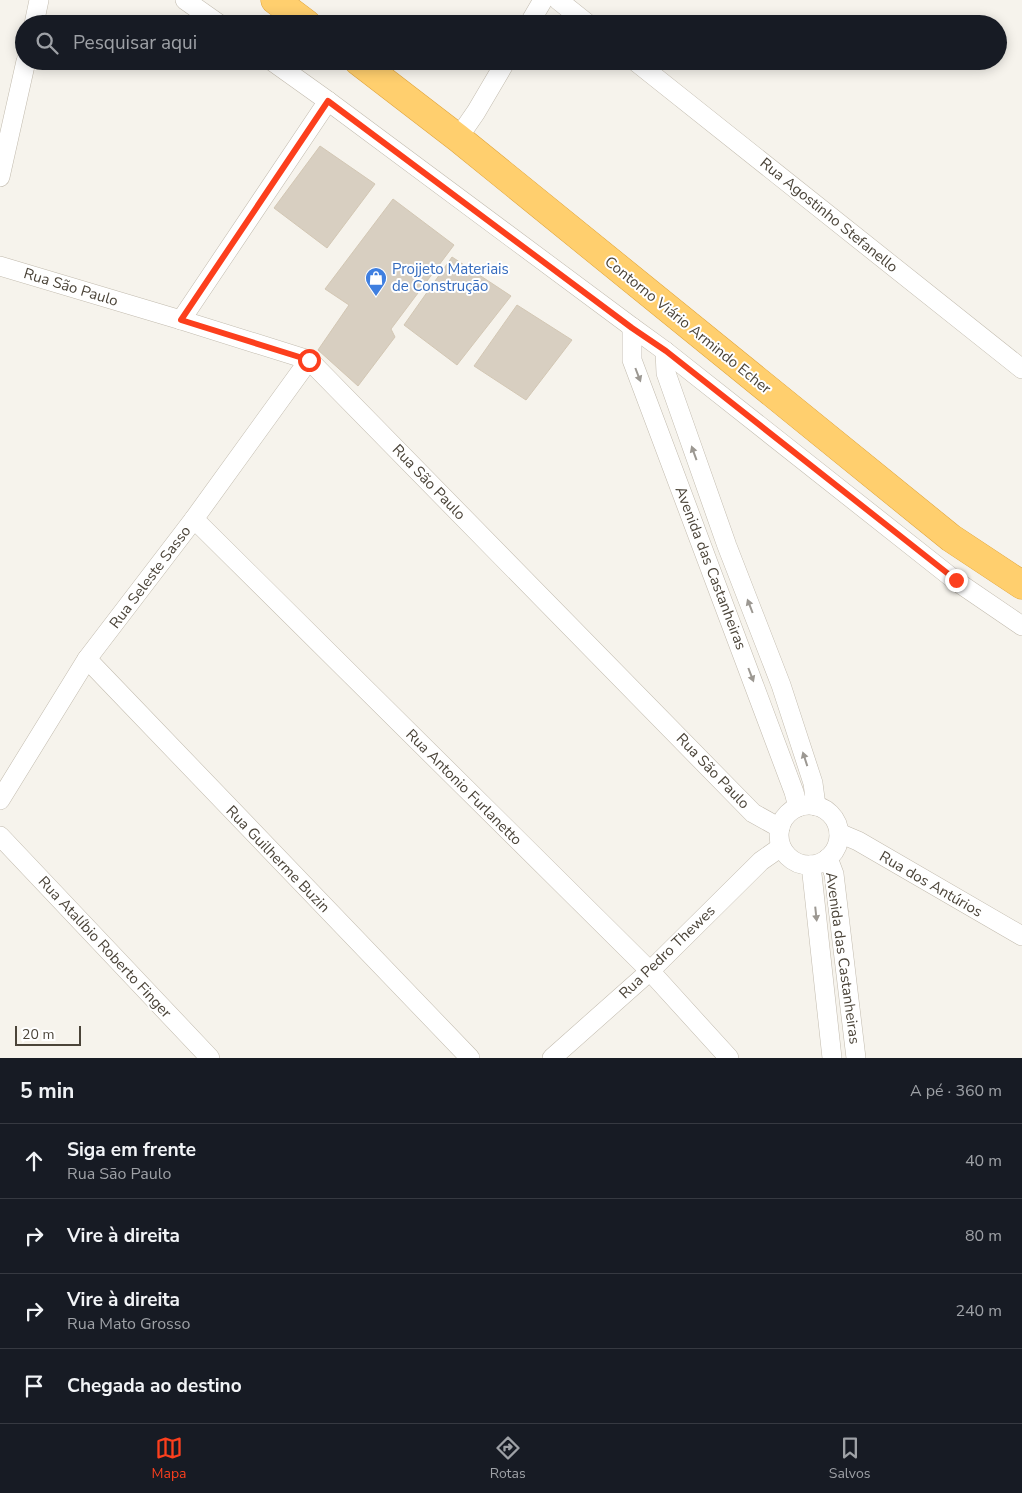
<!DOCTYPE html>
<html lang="pt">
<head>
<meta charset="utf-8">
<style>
	body { margin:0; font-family:"Nunito Sans",sans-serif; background:#20242c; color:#f1f3f6 }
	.scale { position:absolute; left:15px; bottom:12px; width:66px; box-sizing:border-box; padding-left:5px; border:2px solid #4b4439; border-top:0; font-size:14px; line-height:18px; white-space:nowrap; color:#4b4439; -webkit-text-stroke:4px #fff; paint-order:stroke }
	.stop { position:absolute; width:15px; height:15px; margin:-11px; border:4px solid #fc3f1d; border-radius:50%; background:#fff }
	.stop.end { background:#fc3f1d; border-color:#fff; box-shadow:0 1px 5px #0008 }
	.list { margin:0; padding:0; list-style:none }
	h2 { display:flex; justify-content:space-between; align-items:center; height:65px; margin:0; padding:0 20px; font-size:21px }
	h2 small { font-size:16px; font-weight:400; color:#9ea1a6 }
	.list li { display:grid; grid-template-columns:32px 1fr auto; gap:15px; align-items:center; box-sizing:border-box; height:75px; padding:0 20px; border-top:1px solid #363941 }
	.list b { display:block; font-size:19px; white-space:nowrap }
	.list p { margin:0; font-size:16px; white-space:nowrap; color:#9ea1a6 }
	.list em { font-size:16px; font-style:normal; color:#9ea1a6 }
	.icon { flex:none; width:28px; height:28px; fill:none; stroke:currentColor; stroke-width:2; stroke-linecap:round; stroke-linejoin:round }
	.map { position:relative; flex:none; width:1022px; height:1058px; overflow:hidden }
	.search { position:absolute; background:#171b24; box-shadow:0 2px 12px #0003; left:15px; right:15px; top:15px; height:55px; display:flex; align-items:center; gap:12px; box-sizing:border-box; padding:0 18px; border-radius:28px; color:#9ea1a6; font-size:19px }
	.sheet { height:365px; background:#171b24 }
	nav { display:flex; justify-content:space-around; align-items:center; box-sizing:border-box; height:70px; border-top:1px solid #363941; background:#171b24; font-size:14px; color:#9ea1a6 }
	nav a { display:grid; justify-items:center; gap:2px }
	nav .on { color:#fc3f1d }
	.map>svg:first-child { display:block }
	.building { fill:#d8cfc1; stroke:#d3c7b4 }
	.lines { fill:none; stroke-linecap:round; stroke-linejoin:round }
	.street-casing { stroke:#c2bbae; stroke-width:20 }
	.highway-casing { stroke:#e0a43c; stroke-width:29 }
	.street { stroke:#fff; stroke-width:19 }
	.highway { stroke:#ffcf6e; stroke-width:28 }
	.oneway { fill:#9c9892 }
	.route { stroke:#fc3f1d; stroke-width:6 }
	.labels { text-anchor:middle; stroke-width:4; stroke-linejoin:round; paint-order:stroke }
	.street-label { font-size:15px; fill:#4b4439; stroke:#fff }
	.shop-label { font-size:15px; fill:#366cbe; stroke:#fff; text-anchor:start }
</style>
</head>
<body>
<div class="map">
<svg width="1022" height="1058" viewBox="0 0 1022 1058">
	<rect width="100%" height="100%" fill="#f6f3ec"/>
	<g class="building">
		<polygon points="320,146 375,184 327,248 274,208"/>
		<polygon points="393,199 454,245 391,329 395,337 358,386 318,350 349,305 325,289"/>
		<polygon points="452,257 511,296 457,365 404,325"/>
		<polygon points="517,305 572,340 526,400 474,366"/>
	</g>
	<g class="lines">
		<g class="street-casing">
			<g id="street">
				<polyline points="185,0 219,24"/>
				<polyline points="558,0 588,24"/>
				<polyline points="34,24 39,0"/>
				<polyline points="529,24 543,0"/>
				<polyline points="272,61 328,101 632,327 665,351 956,581 1022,626"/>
				<polyline points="635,61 1022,369"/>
				<polyline points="458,138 476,112 506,61"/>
				<polyline points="0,177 26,61"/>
				<polyline points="0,266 181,320 309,360 753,813 780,828"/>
				<polyline points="181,320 328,101"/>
				<polyline points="632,327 632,360 794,792 798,807"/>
				<polyline points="665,351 666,373 727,546 781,685 813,783 816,806"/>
				<polyline points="194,519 650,971 729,1058"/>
				<polyline points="87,659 470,1058"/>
				<polyline points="0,800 87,659 194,519 309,360"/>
				<circle cx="809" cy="835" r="30"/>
				<polyline points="839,833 858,841 1022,936"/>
				<polyline points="0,836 210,1058"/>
				<polyline points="828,858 834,874 856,1058"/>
				<polyline points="811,865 832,1058"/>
				<polyline points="552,1058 650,971 761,861 781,847"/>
			</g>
		</g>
		<g class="highway-casing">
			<g id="highway">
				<polyline points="275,0 307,24"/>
				<polyline points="358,61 458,138 951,538 1022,585"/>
			</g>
		</g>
		<use href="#street" class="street"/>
		<use href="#highway" class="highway"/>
	</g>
	<defs><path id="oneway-solid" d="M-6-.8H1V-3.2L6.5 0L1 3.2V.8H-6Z" transform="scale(1.25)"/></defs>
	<g class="oneway">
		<use href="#oneway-solid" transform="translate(638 375) rotate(69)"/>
		<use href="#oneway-solid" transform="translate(694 453) rotate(-110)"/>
		<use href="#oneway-solid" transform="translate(750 606) rotate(-111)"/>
		<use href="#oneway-solid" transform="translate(751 675) rotate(69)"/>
		<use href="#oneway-solid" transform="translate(805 759) rotate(-108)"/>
		<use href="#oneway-solid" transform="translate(816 914) rotate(84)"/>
	</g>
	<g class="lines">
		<polyline class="route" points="309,360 181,320 328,101 632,328 666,351 956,580"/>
	</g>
	<defs>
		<g id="shop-pin" transform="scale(1.125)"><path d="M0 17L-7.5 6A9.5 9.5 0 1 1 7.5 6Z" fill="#3f7fe0" stroke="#fff"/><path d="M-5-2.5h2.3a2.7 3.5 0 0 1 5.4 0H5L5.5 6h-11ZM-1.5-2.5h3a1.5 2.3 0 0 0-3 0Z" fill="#fff"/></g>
	</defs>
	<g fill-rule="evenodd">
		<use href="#shop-pin" x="376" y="278"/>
	</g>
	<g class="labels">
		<g class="street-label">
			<text transform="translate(829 215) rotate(39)" y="5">Rua Agostinho Stefanello</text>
			<text transform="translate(71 287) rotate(17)" y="5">Rua São Paulo</text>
			<text transform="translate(688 325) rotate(39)" y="5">Contorno Viário Armindo Echer</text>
			<text transform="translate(429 482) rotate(46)" y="5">Rua São Paulo</text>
			<text transform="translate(711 568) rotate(69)" y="5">Avenida das Castanheiras</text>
			<text transform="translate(150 577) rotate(-53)" y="5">Rua Seleste Sasso</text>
			<text transform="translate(713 771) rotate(46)" y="5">Rua São Paulo</text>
			<text transform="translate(464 787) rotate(45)" y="5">Rua Antonio Furlanetto</text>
			<text transform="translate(278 859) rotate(46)" y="5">Rua Guilherme Buzin</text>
			<text transform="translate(931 884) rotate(30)" y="5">Rua dos Antúrios</text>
			<text transform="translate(105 947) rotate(47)" y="5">Rua Atalíbio Roberto Finger</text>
			<text transform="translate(667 952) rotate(-44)" y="5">Rua Pedro Thewes</text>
			<text transform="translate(843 958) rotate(82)" y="5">Avenida das Castanheiras</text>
		</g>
		<g class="shop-label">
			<text x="392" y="274">Projjeto Materiais<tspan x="392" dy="17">de Construção</tspan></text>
		</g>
	</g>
</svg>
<div class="scale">20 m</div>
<div class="stop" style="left:309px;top:360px"></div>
<div class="stop end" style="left:956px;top:580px"></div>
<div class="search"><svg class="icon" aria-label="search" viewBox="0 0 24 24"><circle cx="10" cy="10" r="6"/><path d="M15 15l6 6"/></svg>Pesquisar aqui</div>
</div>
<section class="sheet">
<h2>5 min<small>A pé · 360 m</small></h2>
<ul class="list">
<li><svg class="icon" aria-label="ahead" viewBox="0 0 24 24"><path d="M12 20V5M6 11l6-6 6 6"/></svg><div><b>Siga em frente</b><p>Rua São Paulo</p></div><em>40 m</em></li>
<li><svg class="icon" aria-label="right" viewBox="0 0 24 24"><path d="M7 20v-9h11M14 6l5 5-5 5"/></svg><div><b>Vire à direita</b></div><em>80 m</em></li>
<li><svg class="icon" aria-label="right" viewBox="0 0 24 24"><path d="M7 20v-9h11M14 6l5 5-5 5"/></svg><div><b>Vire à direita</b><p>Rua Mato Grosso</p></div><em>240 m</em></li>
<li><svg class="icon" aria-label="arrive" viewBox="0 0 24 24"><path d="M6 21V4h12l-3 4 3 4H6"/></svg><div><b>Chegada ao destino</b></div></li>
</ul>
</section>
<nav>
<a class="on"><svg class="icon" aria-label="map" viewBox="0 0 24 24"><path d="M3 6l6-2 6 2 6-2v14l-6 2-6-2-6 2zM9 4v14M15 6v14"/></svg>Mapa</a>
<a><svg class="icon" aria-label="directions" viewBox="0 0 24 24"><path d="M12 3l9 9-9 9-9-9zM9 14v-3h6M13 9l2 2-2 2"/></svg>Rotas</a>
<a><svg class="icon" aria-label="saved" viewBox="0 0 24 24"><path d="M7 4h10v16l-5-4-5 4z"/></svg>Salvos</a>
</nav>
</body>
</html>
